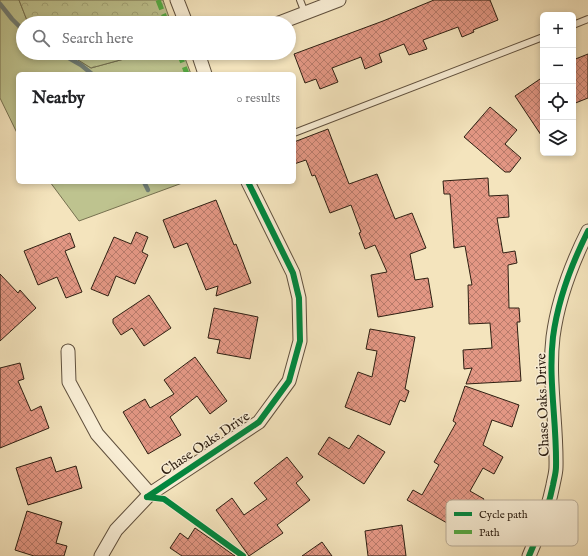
<!DOCTYPE html>
<html lang="en">
<head>
<meta charset="utf-8">
<style>
	body { margin:0; font-family:"IM FELL English",serif; background:#f6f6f6; color:#202124 }
	.controls { position:absolute; right:12px; top:12px; display:grid; overflow:hidden; border-radius:6px; box-shadow:0 2px 6px #0003 }
	.controls button { width:36px; height:36px; display:grid; place-items:center; padding:0; border:0; border-bottom:1px solid #e0e0e0; background:#fff; color:#202124; font:20px sans-serif }
	.list { margin:0; padding:0; list-style:none }
	h2 { display:flex; justify-content:space-between; align-items:center; height:52px; margin:0; padding:0 16px; font-size:17px }
	h2 small { font-size:13px; font-weight:400; color:#757577 }
	.icon { flex:none; width:22px; height:22px; fill:none; stroke:currentColor; stroke-width:2; stroke-linecap:round; stroke-linejoin:round }
	.map { position:relative; flex:none; width:588px; height:556px; overflow:hidden }
	.search { position:absolute; background:#fff; box-shadow:0 2px 6px #0003; left:16px; top:16px; width:280px; height:44px; display:flex; align-items:center; gap:10px; box-sizing:border-box; padding:0 14px; border-radius:22px; color:#757577; font-size:15px }
	.panel { position:absolute; background:#fff; box-shadow:0 2px 6px #0003; left:16px; top:72px; width:280px; height:112px; border-radius:6px }
	.map>svg:first-child { display:block }
	.grass { fill:#bec38f; stroke:#767150 }
	.forest { fill:url(#forest-crowns); stroke:#767150 }
	.lines { fill:none; stroke-linecap:round; stroke-linejoin:round }
	.stream { stroke:#717e76; stroke-width:4.5 }
	.building { fill:url(#building-cross-hatch); stroke:#2e1f12 }
	.lane-casing { stroke:#60503d; stroke-width:8 }
	.street-casing { stroke:#60503d; stroke-width:15 }
	.lane { stroke:#f8edd4; stroke-width:6 }
	.street { stroke:#f8edd4; stroke-width:13 }
	.quiet { stroke:#54aa42; stroke-width:5; stroke-dasharray:10 5; stroke-linecap:butt }
	.cycleway-casing { stroke:#f8edd4; stroke-width:8 }
	.cycleway { stroke:#00873e; stroke-width:6 }
	.labels { text-anchor:middle; stroke-width:3; stroke-linejoin:round; paint-order:stroke }
	.street-label { font-size:14px; fill:#2e1f12; stroke:#f8edd4 }
	.key { fill:#f8edd4; stroke:#bbaf9a; stroke-width:1 }
	.key-label { font-size:11px; fill:#2e1f12 }
</style>
</head>
<body>
<div class="map">
<svg width="588" height="556" viewBox="0 0 588 556">
	<defs>
		<pattern id="forest-crowns" width="20" height="18" patternUnits="userSpaceOnUse"><rect width="20" height="18" fill="#bec38f"/><path d="M2 6a3 3 0 1 1 6 0M12 15a3 3 0 1 1 6 0" fill="none" stroke="#a4a77a"/></pattern>
		<pattern id="building-cross-hatch" width="8" height="8" patternUnits="userSpaceOnUse"><rect width="8" height="8" fill="#e39784"/><path d="M0 0l8 8M0 8l8-8" fill="none" stroke="#b87b6b"/></pattern>
	</defs>
	<rect width="100%" height="100%" fill="#f4e4bd"/>
	<filter id="stains"><feTurbulence type="fractalNoise" baseFrequency=".005" numOctaves="4"/><feColorMatrix values="0 0 0 0 .2 0 0 0 0 .09 0 0 0 0 .02 0 0 0 .5 -.17"/></filter>
	<radialGradient id="worn" r=".72"><stop offset=".6" stop-color="#630" stop-opacity="0"/><stop offset="1" stop-color="#630" stop-opacity=".3"/></radialGradient>
	<g class="grass">
		<polygon points="0,0 19,0 28,23 23,23 23,53 67,53 91,68 146,53 183,53 191,74 18,74 18,135 0,98"/>
		<polygon points="50,182 185,182 79,221"/>
	</g>
	<g class="forest">
		<polygon points="19,0 163,0 171,23 28,23"/>
		<polygon points="67,53 146,53 91,68"/>
	</g>
	<g class="lines">
		<g class="stream">
			<polyline points="0,4 12,19 23,30"/>
			<polyline points="60,53 81,65 92,74"/>
			<polyline points="144,182 148,190"/>
		</g>
	</g>
	<g class="building">
		<polygon points="434,0 490,0 498,20 473,30 474,32 462,37 458,27 423,40 427,49 409,55 404,44 379,54 382,62 365,69 361,57 332,68 338,82 320,89 316,79 305,83 294,54 383,21"/>
		<polygon points="588,54 588,98 573,104 573,60"/>
		<polygon points="543,77 543,138 515,96"/>
		<polygon points="490,107 517,130 505,144 521,158 510,172 505,172 464,137"/>
		<polygon points="328,129 349,184 377,174 395,219 412,213 426,248 410,254 415,280 428,278 433,307 378,317 371,275 387,272 375,245 365,249 359,233 361,232 351,205 330,213 315,175 312,176 306,160 294,164 294,142"/>
		<polygon points="488,178 489,196 508,195 509,217 497,218 503,253 515,251 517,263 508,265 509,308 519,308 520,322 517,322 521,381 466,384 472,368 464,369 463,350 492,348 490,323 469,324 468,285 472,285 465,246 454,248 450,194 444,194 443,181"/>
		<polygon points="216,200 234,245 236,244 251,283 216,296 218,286 206,290 187,243 174,248 163,220"/>
		<polygon points="136,232 148,237 142,252 148,255 135,284 116,276 108,296 91,289 114,237 131,244"/>
		<polygon points="70,233 75,247 65,251 82,292 66,298 57,277 38,285 24,251"/>
		<polygon points="0,274 18,293 20,290 36,308 0,341"/>
		<polygon points="149,295 171,328 144,346 132,328 121,335 113,323 113,319"/>
		<polygon points="214,308 258,317 250,359 217,353 220,340 208,338"/>
		<polygon points="370,329 415,337 405,389 409,391 405,402 400,400 390,425 345,407 358,372 372,377 377,351 366,349"/>
		<polygon points="195,357 227,401 210,414 197,396 170,417 181,435 148,454 123,412 145,399 150,408 174,394 164,380"/>
		<polygon points="20,363 24,379 18,381 31,411 41,406 49,428 0,448 0,368"/>
		<polygon points="465,386 519,405 512,427 492,420 483,445 503,457 494,474 483,468 470,491 484,499 473,518 456,508 447,523 407,500 413,490 422,495 439,465 434,462 456,423 453,421"/>
		<polygon points="358,435 385,452 364,484 318,454 329,437 349,449"/>
		<polygon points="51,457 56,472 76,466 82,488 28,505 16,468"/>
		<polygon points="287,457 303,477 296,483 310,500 277,525 283,533 249,556 216,510 232,498 244,515 267,499 254,483"/>
		<polygon points="27,511 62,522 56,543 67,546 64,556 34,556 15,550"/>
		<polygon points="402,525 406,556 368,556 365,531"/>
		<polygon points="195,528 235,556 182,556 170,548 180,533 188,539"/>
		<polygon points="322,542 332,556 302,556"/>
	</g>
	<g class="lines">
		<g class="lane-casing">
			<g id="lane">
				<polyline points="300,0 305,13"/>
				<polyline points="573,25 588,19"/>
				<polyline points="294,133 543,37"/>
			</g>
		</g>
		<g class="street-casing">
			<g id="street">
				<polyline points="177,0 186,23"/>
				<polyline points="279,23 339,0"/>
				<polyline points="198,53 205,74"/>
				<polyline points="68,351 69,382 97,434 150,494"/>
				<polyline points="101,556 116,530 150,494 259,422 289,381 300,341 299,298 293,273 248,182"/>
				<path d="M529,556C539,533 548,510 553,485C554,479 556,473 556,467C557,423 548,380 553,337C558,299 571,265 588,231"/>
			</g>
		</g>
		<use href="#lane" class="lane"/>
		<use href="#street" class="street"/>
		<g class="quiet">
			<polyline points="158,0 167,23"/>
			<polyline points="179,53 187,74"/>
		</g>
		<g class="cycleway-casing">
			<g id="cycleway">
				<polyline points="147,497 259,422 289,381 300,341 299,298 293,273 248,182"/>
				<polyline points="147,497 164,499 243,556"/>
				<path d="M529,556C539,533 548,510 553,485C554,479 556,473 556,467C557,423 548,380 553,337C558,299 571,265 588,231"/>
			</g>
		</g>
		<use href="#cycleway" class="cycleway"/>
	</g>
	<g class="labels">
		<g class="street-label">
			<text transform="translate(542 405) rotate(-92)" y="5">Chase Oaks Drive</text>
			<text transform="translate(205 443) rotate(-34)" y="5">Chase Oaks Drive</text>
		</g>
	</g>
	<rect x="446" y="500" width="132" height="46" rx="6" class="key"/>
	<rect x="454" y="512" width="18" height="4" fill="#00873e"/>
	<rect x="454" y="530" width="18" height="4" fill="#54aa42"/>
	<g class="key-label">
		<text x="479" y="518">Cycle path</text>
		<text x="479" y="536">Path</text>
	</g>
	<rect width="100%" height="100%" filter="url(#stains)"/>
	<rect width="100%" height="100%" fill="url(#worn)"/>
</svg>
<div class="controls">
<button>+</button>
<button>−</button>
<button><svg class="icon" aria-label="locate" viewBox="0 0 24 24"><circle cx="12" cy="12" r="6"/><path d="M12 2v4M12 18v4M2 12h4M18 12h4"/></svg></button>
<button><svg class="icon" aria-label="layers" viewBox="0 0 24 24"><path d="M12 4l9 5-9 5-9-5zM3 14l9 5 9-5"/></svg></button>
</div>
<div class="search"><svg class="icon" aria-label="search" viewBox="0 0 24 24"><circle cx="10" cy="10" r="6"/><path d="M15 15l6 6"/></svg>Search here</div>
<section class="panel">
<h2>Nearby<small>0 results</small></h2>
<ul class="list">
</ul>
</section>
</div>
</body>
</html>
